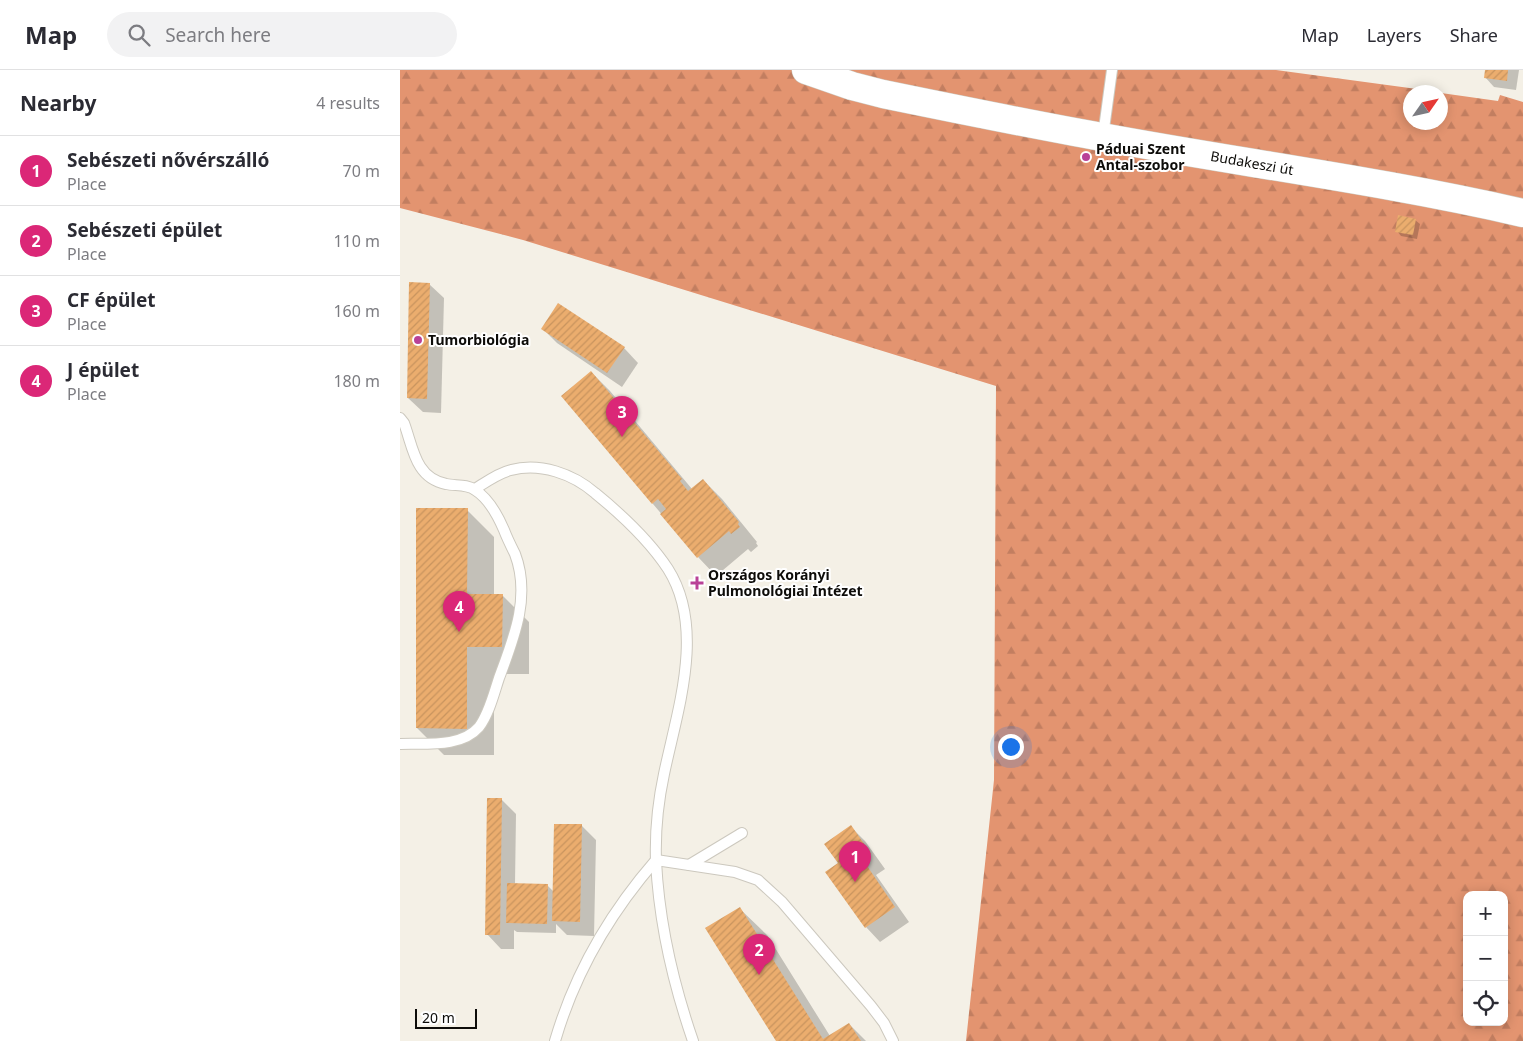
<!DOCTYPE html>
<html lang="en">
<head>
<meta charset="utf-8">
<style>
	body { margin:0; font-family:"Noto Sans",sans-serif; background:#f2f2f3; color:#2b2b33 }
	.controls { position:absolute; right:15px; bottom:15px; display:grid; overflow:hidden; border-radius:10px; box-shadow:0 2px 12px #0003 }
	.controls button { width:45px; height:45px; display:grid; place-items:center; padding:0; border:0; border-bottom:1px solid #e1e1e2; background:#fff; color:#2b2b33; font:25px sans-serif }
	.compass { position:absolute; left:1003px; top:15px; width:45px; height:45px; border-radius:50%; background:#fff; box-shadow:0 2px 12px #0003; rotate:56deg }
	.scale { position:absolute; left:15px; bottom:12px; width:62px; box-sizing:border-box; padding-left:5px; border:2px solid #0d0c09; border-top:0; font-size:14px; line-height:18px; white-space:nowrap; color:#0d0c09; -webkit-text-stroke:4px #fff; paint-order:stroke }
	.you { position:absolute; left:610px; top:676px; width:18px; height:18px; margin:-12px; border:4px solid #fff; border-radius:50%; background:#1a73e8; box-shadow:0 0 0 8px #1a73e833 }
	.badge { display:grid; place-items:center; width:32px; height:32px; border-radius:50%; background:#db2777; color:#fff; font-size:16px; font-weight:700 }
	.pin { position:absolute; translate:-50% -41px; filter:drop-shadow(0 1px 2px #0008) }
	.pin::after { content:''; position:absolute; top:26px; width:18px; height:15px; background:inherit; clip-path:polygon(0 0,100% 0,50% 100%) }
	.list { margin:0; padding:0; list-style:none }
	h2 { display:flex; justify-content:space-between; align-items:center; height:65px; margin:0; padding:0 20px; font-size:21px }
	h2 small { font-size:16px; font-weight:400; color:#7c7c81 }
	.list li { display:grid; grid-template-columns:32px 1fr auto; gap:15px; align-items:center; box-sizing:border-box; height:70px; padding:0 20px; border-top:1px solid #e1e1e2 }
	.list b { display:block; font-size:19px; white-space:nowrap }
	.list p { margin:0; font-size:16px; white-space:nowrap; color:#7c7c81 }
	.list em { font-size:16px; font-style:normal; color:#7c7c81 }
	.icon { flex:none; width:28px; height:28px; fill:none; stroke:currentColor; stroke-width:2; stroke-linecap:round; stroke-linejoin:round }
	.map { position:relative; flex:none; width:1123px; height:971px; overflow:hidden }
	header { display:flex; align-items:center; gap:30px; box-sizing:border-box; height:70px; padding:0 25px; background:#fff; border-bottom:1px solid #e1e1e2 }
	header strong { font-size:24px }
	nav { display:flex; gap:28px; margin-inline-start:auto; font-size:18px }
	.search { width:350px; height:45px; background:#f2f2f3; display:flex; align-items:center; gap:12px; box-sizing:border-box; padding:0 18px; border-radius:28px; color:#7c7c81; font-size:19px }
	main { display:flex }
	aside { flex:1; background:#fff }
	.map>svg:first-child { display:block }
	.forest { fill:url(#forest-firs); fill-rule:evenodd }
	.shadow { fill:#0003 }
	.building { fill:url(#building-hatch) }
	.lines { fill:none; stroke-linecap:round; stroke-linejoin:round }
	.lane-casing { stroke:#ccc8be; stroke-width:12 }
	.secondary-casing { stroke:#ccc8be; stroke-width:29 }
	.lane { stroke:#fff; stroke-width:10 }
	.secondary { stroke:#fff; stroke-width:28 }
	.poi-dot { fill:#b94197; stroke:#fff; stroke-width:2 }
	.labels { text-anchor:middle; stroke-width:4; stroke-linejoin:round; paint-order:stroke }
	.poi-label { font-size:14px; font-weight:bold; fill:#0d0c09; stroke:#fff; text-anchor:start }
	.street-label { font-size:14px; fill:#0d0c09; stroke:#fff }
</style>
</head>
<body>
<header>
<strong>Map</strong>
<div class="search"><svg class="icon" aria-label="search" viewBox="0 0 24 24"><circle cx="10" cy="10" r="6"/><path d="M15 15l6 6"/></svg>Search here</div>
<nav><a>Map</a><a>Layers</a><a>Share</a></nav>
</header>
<main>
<aside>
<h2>Nearby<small>4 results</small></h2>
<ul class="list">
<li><span class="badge">1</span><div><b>Sebészeti nővérszálló</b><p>Place</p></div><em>70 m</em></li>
<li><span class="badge">2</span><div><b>Sebészeti épület</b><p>Place</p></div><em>110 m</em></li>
<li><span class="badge">3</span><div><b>CF épület</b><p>Place</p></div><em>160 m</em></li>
<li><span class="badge">4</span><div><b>J épület</b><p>Place</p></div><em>180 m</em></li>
</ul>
</aside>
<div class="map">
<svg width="1123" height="971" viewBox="0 0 1123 971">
	<defs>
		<pattern id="forest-firs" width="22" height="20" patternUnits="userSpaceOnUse" patternTransform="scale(1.25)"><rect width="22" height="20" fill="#e39470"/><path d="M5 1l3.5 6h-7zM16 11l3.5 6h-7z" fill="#c27e60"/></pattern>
		<pattern id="building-hatch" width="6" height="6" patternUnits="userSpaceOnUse" patternTransform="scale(1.25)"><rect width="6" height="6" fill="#ebad6e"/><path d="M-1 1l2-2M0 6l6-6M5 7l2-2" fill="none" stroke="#c8945e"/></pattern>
	</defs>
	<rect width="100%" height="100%" fill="#f4f0e6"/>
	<path class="forest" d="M0,0H876L1039,22H1011V52H1040L1041,23L1098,31L1100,25L1123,32V971H566L594,710L596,316L123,170L0,138ZM1067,825H1104V952H1067Z"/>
	<g class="shadow">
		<polygon points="1086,0 1119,0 1116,20 1094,17 1085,7"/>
		<polygon points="1015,150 1020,154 1017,169 1001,166 997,161"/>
		<polygon points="29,214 44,228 41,343 23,342 8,328"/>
		<polygon points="143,259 224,278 238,293 222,317 157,273"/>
		<polygon points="191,302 210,321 292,419 303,410 322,429 357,472 356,473 358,476 351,482 348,479 316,506 298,487 253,434"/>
		<polygon points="67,440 94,467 94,525 102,525 129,552 129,604 94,604 94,685 44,685 17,658"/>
		<polygon points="101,729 116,744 115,814 147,815 153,821 182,756 196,770 194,866 167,865 156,854 156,863 117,862 114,860 114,879 101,879 87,864"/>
		<polygon points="451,757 465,771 485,799 476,805 509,852 480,872 466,857 427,802 439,794"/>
		<polygon points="339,838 367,865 430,966 449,954 466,971 378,971"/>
	</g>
	<g class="building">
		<polygon points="1085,0 1108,0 1107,11 1084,8"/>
		<polygon points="998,145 1016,149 1013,165 995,162"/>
		<polygon points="9,212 30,213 27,329 7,328"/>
		<polygon points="158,233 225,277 207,303 141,259"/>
		<polygon points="191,301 282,409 280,411 288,421 303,409 339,452 338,454 340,457 331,464 329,461 297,488 260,444 266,439 258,429 252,434 161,326"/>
		<polygon points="16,438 68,438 67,524 103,524 102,577 67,577 67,659 16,658"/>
		<polygon points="87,728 102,728 100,865 85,865"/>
		<polygon points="154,754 182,754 180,852 152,851"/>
		<polygon points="451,755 471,784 463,790 495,837 465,858 425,802 438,793 424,774"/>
		<polygon points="107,813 148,814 147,854 106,853"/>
		<polygon points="340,837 423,969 449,953 461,971 376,971 305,858"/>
	</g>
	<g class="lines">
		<g class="lane-casing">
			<g id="lane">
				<polyline points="703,66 712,0"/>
				<path d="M0,348L4,353C13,377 15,408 46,414C55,416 67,414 75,420C88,428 98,446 104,460C107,468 111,476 115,484C131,526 114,568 99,608C94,623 89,644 79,657C61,678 25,673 0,674"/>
				<path d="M75,419C86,412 98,403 111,400C140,392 173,404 195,423C222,445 249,470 268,499C306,559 277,641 264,704C258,732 255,762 256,791C259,852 273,913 293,971"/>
				<polyline points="289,795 342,763"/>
				<path d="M155,971C175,902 209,844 256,790L335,802L358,810L382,832L471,936L484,953L493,971"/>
			</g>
		</g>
		<g class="secondary-casing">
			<path id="secondary" d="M406,0L452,16L483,24C556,39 629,54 702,67C842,93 984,111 1123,143"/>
		</g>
		<use href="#lane" class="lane"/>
		<use href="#secondary" class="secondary"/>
	</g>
	<g class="poi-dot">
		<circle cx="686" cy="87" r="5"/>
		<circle cx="18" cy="270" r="5"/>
		<path d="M294.5 505.5h5v5h5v5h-5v5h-5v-5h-5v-5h5z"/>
	</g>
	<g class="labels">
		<g class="poi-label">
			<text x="696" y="84">Páduai Szent<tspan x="696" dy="16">Antal-szobor</tspan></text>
			<text x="28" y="275">Tumorbiológia</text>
			<text x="308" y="510">Országos Korányi<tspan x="308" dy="16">Pulmonológiai Intézet</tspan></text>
		</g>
		<g class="street-label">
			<text transform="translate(852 93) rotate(10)" y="5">Budakeszi út</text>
		</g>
	</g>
</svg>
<div class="controls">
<button>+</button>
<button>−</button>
<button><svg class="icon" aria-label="locate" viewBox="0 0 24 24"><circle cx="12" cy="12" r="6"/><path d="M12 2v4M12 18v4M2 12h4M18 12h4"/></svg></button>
</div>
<svg class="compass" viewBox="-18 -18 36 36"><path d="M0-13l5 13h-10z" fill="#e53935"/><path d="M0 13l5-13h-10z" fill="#7c7c81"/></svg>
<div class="scale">20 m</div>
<div class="you"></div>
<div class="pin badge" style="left:455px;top:812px">1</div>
<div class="pin badge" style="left:359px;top:905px">2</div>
<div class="pin badge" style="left:222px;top:367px">3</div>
<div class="pin badge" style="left:59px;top:562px">4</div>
</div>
</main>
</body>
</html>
